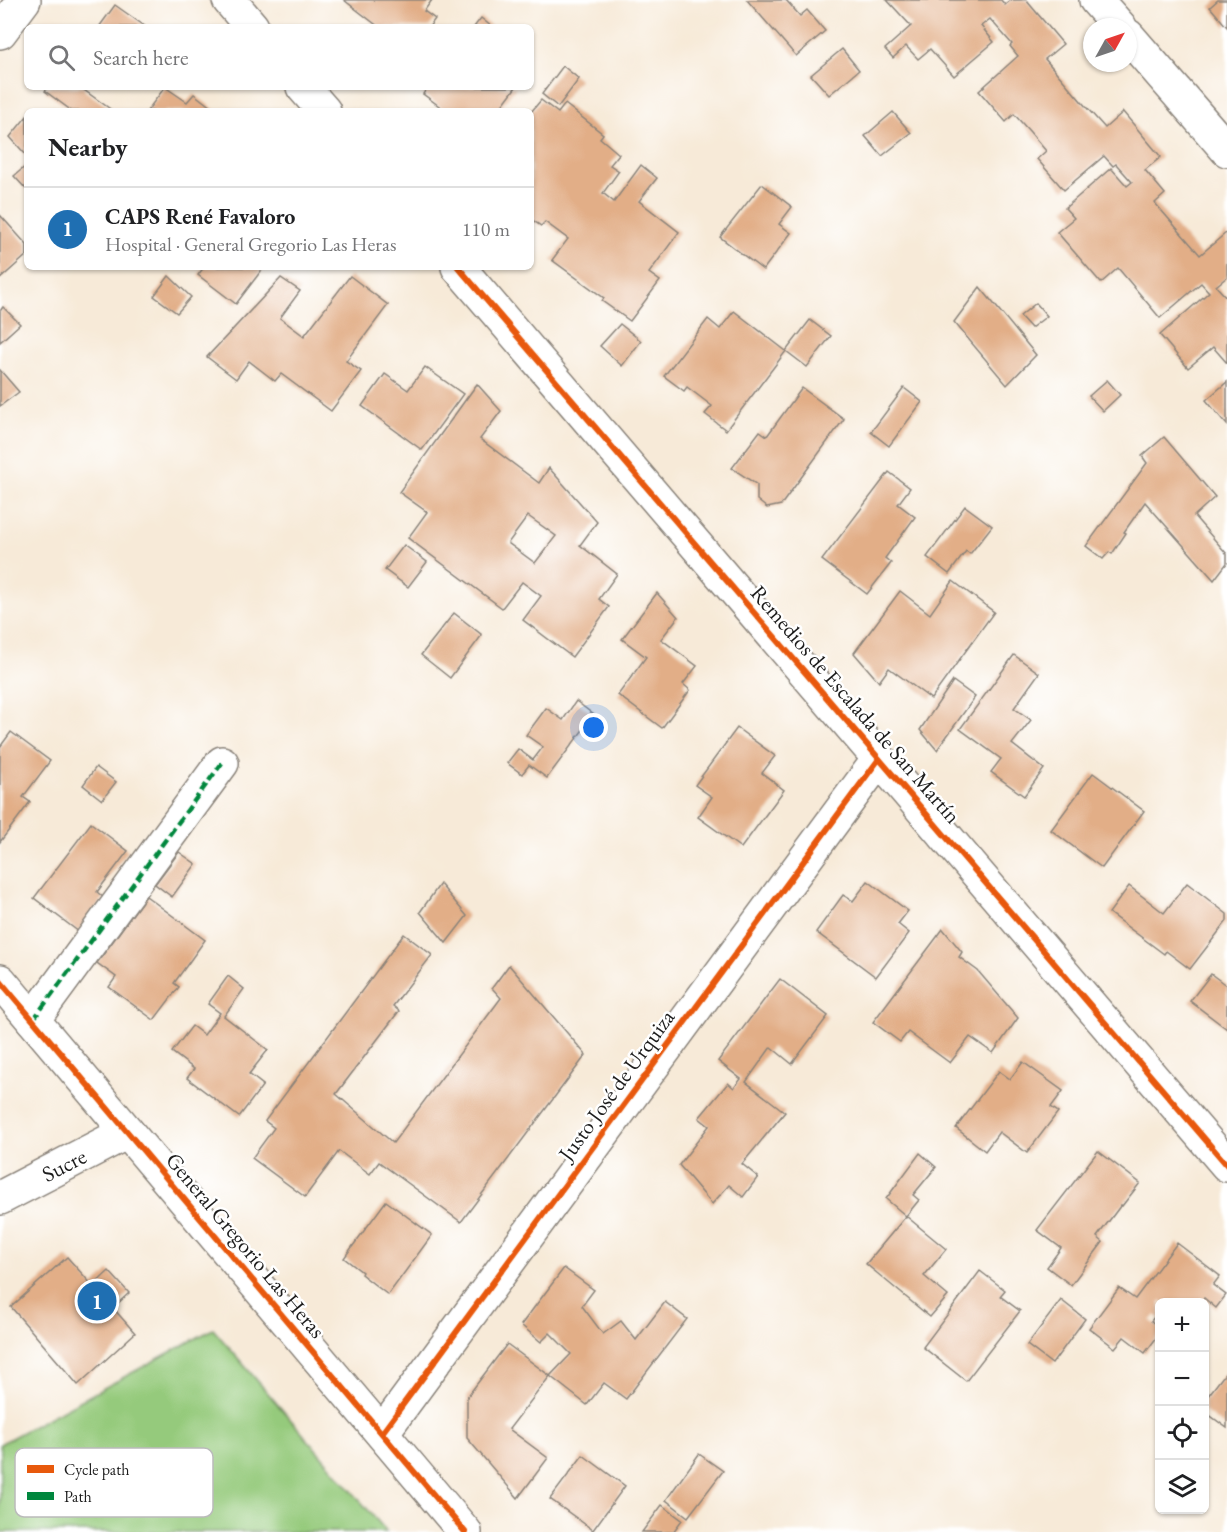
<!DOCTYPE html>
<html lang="en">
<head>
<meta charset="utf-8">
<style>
	body { margin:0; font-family:"EB Garamond",serif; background:#f2f2f2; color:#202124 }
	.controls { position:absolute; right:18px; bottom:18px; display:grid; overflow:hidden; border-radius:9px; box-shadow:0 2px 4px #0004 }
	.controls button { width:54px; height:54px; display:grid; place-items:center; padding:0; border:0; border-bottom:2px solid #e0e0e0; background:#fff; color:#202124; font:30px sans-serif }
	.compass { position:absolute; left:1083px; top:18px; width:54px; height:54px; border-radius:50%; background:#fff; box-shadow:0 2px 4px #0004; rotate:50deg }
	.you { position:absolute; left:594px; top:728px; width:21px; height:21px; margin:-15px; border:4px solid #fff; border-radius:50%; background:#1a73e8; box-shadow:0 0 0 9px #1a73e833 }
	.badge { display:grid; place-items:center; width:39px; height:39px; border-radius:50%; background:#1f6fb2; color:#fff; font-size:20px; font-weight:700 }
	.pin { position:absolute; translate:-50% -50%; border:3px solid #fff; box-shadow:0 2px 6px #0006 }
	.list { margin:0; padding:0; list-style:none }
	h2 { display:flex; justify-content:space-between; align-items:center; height:78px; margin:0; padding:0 24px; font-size:26px }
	h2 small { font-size:20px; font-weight:400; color:#757577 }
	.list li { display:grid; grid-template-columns:39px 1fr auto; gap:18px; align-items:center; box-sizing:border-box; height:84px; padding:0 24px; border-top:2px solid #e0e0e0 }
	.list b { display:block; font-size:22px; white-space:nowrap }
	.list p { margin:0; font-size:20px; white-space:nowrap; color:#757577 }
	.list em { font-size:20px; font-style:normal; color:#757577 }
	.icon { flex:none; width:33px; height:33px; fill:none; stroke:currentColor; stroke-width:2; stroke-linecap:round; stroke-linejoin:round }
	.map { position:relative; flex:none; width:1227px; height:1532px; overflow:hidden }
	.search { position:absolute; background:#fff; box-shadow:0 2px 4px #0004; left:24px; top:24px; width:510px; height:66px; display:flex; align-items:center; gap:15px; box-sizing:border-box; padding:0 21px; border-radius:9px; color:#757577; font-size:22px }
	.panel { position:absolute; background:#fff; box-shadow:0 2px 4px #0004; left:24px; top:108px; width:510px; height:162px; border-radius:9px }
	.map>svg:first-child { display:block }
	.green { fill:#95ca7c; stroke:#58734c; stroke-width:1.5 }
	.building { fill:#e2ae87; fill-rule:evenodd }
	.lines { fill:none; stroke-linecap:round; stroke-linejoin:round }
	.minor-casing { stroke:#8a837a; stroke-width:36 }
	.minor { stroke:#fff; stroke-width:33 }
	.quiet { stroke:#00873e; stroke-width:4.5; stroke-dasharray:9 4.5; stroke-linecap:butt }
	.cycleway-casing { stroke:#fff; stroke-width:10 }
	.cycleway { stroke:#e8590c; stroke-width:6 }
	.labels { text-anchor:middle; stroke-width:5; stroke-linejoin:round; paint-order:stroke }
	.street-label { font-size:22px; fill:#1c1c1c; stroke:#fff }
	.key { fill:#fff; stroke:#bbb; stroke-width:1.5 }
	.key-label { font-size:16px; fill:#1c1c1c }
</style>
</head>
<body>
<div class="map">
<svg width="1227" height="1532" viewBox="0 0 1227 1532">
	<rect width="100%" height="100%" fill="#fff"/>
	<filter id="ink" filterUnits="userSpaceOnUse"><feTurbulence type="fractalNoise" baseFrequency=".0167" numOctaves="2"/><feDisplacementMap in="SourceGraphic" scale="12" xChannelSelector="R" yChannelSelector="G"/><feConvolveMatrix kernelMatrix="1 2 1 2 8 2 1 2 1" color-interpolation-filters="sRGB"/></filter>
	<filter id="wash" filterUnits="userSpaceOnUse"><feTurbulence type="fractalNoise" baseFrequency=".008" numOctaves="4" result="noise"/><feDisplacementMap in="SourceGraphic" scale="24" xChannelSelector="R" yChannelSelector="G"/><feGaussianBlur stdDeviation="1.35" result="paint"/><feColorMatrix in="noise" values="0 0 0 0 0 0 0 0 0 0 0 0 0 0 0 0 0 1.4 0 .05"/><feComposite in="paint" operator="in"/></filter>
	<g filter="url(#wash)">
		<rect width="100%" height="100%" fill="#f7ead8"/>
		<polygon class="green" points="213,1329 387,1532 0,1532 0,1444"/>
		<g id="blocks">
			<g class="building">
				<polygon points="344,0 432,0 424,11 435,19 429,27 379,27"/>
				<polygon points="747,0 786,0 800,16 807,10 825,31 796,56"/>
				<polygon points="887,0 1001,0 1005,5 1011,0 1026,0 1063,44 1045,59 1087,108 1105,128 1123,112 1161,157 1145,170 1165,194 1155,203 1200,255 1227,232 1227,277 1216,286 1227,298 1227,363 1213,347 1188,368 1160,335 1209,292 1201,283 1160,318 1118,268 1101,283 1057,232 1074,218 1065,208 1111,168 1127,186 1132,182 1116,164 1113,166 1104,156 1064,190 1037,159 1046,151 1030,132 1014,114 1006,122 979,91 1018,56 1010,46 1012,44 990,19 981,26 994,42 954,76 930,49 918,59 906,46 893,58 885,49 911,26"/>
				<polygon points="1218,0 1227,0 1227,27 1210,7"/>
				<polygon points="115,5 146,27 99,27"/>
				<polygon points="481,18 492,27 474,27"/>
				<polygon points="842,49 859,70 829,95 811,75"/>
				<polygon points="563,66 579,79 558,107 542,94"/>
				<polygon points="48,87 86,87 84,90 113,111 72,111 45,91"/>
				<polygon points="165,87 187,102 194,94 216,111 147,111"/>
				<polygon points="428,87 516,87 498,111 446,111 423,94"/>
				<polygon points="541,100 558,113 565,104 603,134 600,138 619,154 610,165 619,171 603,193 614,202 641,165 657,178 639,201 679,232 649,273 660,281 630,321 602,301 604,298 552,260 568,239 545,222 541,226 531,219 531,112"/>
				<polygon points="893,112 911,133 882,156 865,136"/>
				<polygon points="27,116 27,156 10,137"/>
				<polygon points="27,165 27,190 14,176"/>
				<polygon points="762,184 792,207 779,224 791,233 763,270 720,237"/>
				<polygon points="0,215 27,245 27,255 0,279"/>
				<polygon points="204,267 264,267 236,304 198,275"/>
				<polygon points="169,276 191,297 177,313 154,296"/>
				<polygon points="350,276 388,305 346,361 361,371 331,411 281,374 275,381 249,361 236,379 207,357 281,278 300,291 280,318 304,336"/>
				<polygon points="980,287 1036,355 1007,385 954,322"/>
				<polygon points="1036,303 1047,316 1031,328 1020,316"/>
				<polygon points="3,307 20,324 0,342 0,311"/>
				<polygon points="734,311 786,351 810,320 831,336 807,367 786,351 726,430 705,414 712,406 687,387 684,391 664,376 708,319 720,329"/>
				<polygon points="620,324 641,341 622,366 600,346"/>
				<polygon points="425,367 463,394 422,450 362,406 385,374 408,390"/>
				<polygon points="0,370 19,392 0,406"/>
				<polygon points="1107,380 1120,395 1103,411 1089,396"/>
				<polygon points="1227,382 1227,425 1206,400"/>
				<path d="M477,384L501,411L480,439L539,483L549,468L597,522L580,545L617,574L599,599L609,607L572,657L523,620L541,596L522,582L502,608L408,538L427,512L399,492ZM528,516L556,536L535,563L508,543Z"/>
				<polygon points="802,388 844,419 781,505 767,508 757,500 757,485 732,468 760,431 767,436"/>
				<polygon points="904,388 922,402 889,446 871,432"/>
				<polygon points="1164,437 1215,497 1194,516 1227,554 1227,563 1214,580 1145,502 1124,532 1126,533 1112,554 1109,552 1103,559 1086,546 1147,463 1142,456"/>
				<polygon points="889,472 910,488 898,504 915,517 885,558 891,563 867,594 822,560"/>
				<polygon points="965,506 992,526 970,554 966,551 949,574 927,557"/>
				<polygon points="404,545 427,562 408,587 385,570"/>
				<polygon points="953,581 994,612 931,699 889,668 879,682 854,653 900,591 930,614"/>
				<polygon points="657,593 678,617 661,639 697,666 683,684 690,690 662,728 618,695 646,657 622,639"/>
				<polygon points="454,613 482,635 450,678 421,655"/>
				<polygon points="1014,655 1039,673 1014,708 1031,720 1012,744 1044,769 1024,796 991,772 1001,759 960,729"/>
				<polygon points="953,681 975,697 937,750 920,730"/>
				<polygon points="576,701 594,715 547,778 529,765 522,774 507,763 518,749 533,760 543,747 526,735 546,708 563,720"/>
				<polygon points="737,728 775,756 762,773 784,790 741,848 698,817 712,797 695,785"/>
				<polygon points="11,732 50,761 23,797 30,802 0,842 0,747"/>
				<polygon points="96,767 116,782 102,800 83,785"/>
				<polygon points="1093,773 1144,811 1102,868 1051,830"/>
				<polygon points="91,823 128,851 97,892 104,898 79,932 34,898"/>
				<polygon points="179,852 196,864 172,897 155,884"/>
				<polygon points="868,881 908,911 898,924 909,933 876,977 816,932 843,895 853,901"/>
				<polygon points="1187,883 1227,914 1227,921 1190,969 1166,951 1164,954 1109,913 1129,886 1164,913"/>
				<polygon points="440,884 467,916 446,943 420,912"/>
				<polygon points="146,896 205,940 174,983 179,987 154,1020 109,987 116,977 97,963"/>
				<polygon points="943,929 962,952 959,957 978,971 1018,1018 993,1053 970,1037 950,1063 908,1032 900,1042 873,1022"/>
				<polygon points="404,934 432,955 393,1006 399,1011 336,1094 393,1143 501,998 492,988 509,965 586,1055 461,1222 379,1162 370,1174 339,1151 305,1197 252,1158 274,1128 265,1121"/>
				<polygon points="1211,974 1227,986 1227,1029 1190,1001"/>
				<polygon points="228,976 244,989 224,1016 268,1050 249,1074 263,1085 239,1117 187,1078 194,1069 172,1052 192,1026 204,1035 220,1013 208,1004"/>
				<polygon points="780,979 828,1016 792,1064 771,1047 746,1082 785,1112 742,1164 758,1177 743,1197 729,1185 712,1204 679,1165 709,1126 699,1118 728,1083 734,1088 741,1079 718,1061"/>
				<polygon points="1023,1062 1063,1091 1051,1107 1058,1112 1027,1153 999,1132 985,1151 956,1128 999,1071 1010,1079"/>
				<polygon points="1098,1151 1140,1183 1122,1206 1121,1205 1097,1237 1103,1242 1071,1285 1047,1267 1061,1248 1037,1230"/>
				<polygon points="920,1153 936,1167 913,1195 919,1200 906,1216 946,1249 924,1276 948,1296 930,1317 866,1264 906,1216 886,1199"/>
				<polygon points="386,1201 432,1235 388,1295 361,1274 362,1272 344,1258"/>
				<polygon points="1177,1243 1220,1276 1213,1285 1226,1295 1216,1308 1204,1298 1200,1302 1160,1302 1160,1318 1156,1315 1151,1321 1160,1328 1160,1333 1145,1353 1124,1337 1115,1348 1089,1328 1119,1288 1135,1299"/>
				<polygon points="67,1257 93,1286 109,1271 129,1293 113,1308 135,1333 78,1385 11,1307"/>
				<polygon points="564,1268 594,1290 582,1306 603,1334 621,1321 636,1340 665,1302 687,1319 626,1399 604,1383 587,1405 550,1376 571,1354 550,1333 541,1342 521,1325"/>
				<polygon points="980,1271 1005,1290 1000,1296 1020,1311 966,1381 923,1347"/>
				<polygon points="1061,1300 1085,1319 1052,1364 1027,1345"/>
				<polygon points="507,1344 550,1376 509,1429 548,1458 518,1498 467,1438 467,1397"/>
				<polygon points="1227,1371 1227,1428 1204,1411 1204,1401"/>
				<polygon points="699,1454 723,1471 688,1517 666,1500"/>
				<polygon points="583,1455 625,1486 593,1530 550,1499"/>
				<polygon points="662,1505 682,1520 673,1532 642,1532"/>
			</g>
		</g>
	</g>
	<g filter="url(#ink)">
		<use href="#blocks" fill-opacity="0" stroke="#8a837a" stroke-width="1.5"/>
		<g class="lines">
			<g class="minor-casing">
				<g id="minor">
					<polyline points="229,0 252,27"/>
					<polyline points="1096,0 1120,27"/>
					<polyline points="0,32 24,0"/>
					<polyline points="1128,36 1227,150"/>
					<polyline points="303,87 324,111"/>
					<polyline points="458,267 1227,1165"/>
					<polyline points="0,981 465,1532"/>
					<polyline points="33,1020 222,763"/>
					<path id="s1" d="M0,1198L127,1132"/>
					<polyline points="382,1433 879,759"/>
				</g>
			</g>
			<use href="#minor" class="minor"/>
			<polyline class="quiet" points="33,1020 222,763"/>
			<g class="cycleway-casing">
				<g id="cycleway">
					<polyline points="458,267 1227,1165"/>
					<polyline points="0,981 465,1532"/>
					<polyline points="382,1433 879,759"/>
				</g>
			</g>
			<use href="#cycleway" class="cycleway"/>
		</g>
	</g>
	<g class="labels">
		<g class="street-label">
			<text transform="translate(856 704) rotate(49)" y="8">Remedios de Escalada de San Martín</text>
			<text transform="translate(616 1085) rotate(-54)" y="8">Justo José de Urquiza</text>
			<text dy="8" stroke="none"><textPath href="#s1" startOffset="72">Sucre</textPath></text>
			<text transform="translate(246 1245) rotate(50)" y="8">General Gregorio Las Heras</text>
		</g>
	</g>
	<rect x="15" y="1448" width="198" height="69" rx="9" class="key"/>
	<rect x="27" y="1465" width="27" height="8" fill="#e8590c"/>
	<rect x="27" y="1492" width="27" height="8" fill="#00873e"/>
	<g class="key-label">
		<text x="64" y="1475">Cycle path</text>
		<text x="64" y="1502">Path</text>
	</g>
</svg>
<div class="controls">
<button>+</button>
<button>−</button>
<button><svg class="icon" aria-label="locate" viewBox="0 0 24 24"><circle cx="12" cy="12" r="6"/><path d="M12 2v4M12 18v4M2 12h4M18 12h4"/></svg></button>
<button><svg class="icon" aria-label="layers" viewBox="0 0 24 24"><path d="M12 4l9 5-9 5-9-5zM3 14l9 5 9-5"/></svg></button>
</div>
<svg class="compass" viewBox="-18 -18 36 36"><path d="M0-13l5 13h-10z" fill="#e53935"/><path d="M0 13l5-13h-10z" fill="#757577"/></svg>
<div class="you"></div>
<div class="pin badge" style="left:97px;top:1301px">1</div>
<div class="search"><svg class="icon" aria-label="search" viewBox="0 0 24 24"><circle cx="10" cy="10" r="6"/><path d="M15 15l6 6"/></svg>Search here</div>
<section class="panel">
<h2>Nearby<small></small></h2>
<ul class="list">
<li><span class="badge">1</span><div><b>CAPS René Favaloro</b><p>Hospital · General Gregorio Las Heras</p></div><em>110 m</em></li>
</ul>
</section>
</div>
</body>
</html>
